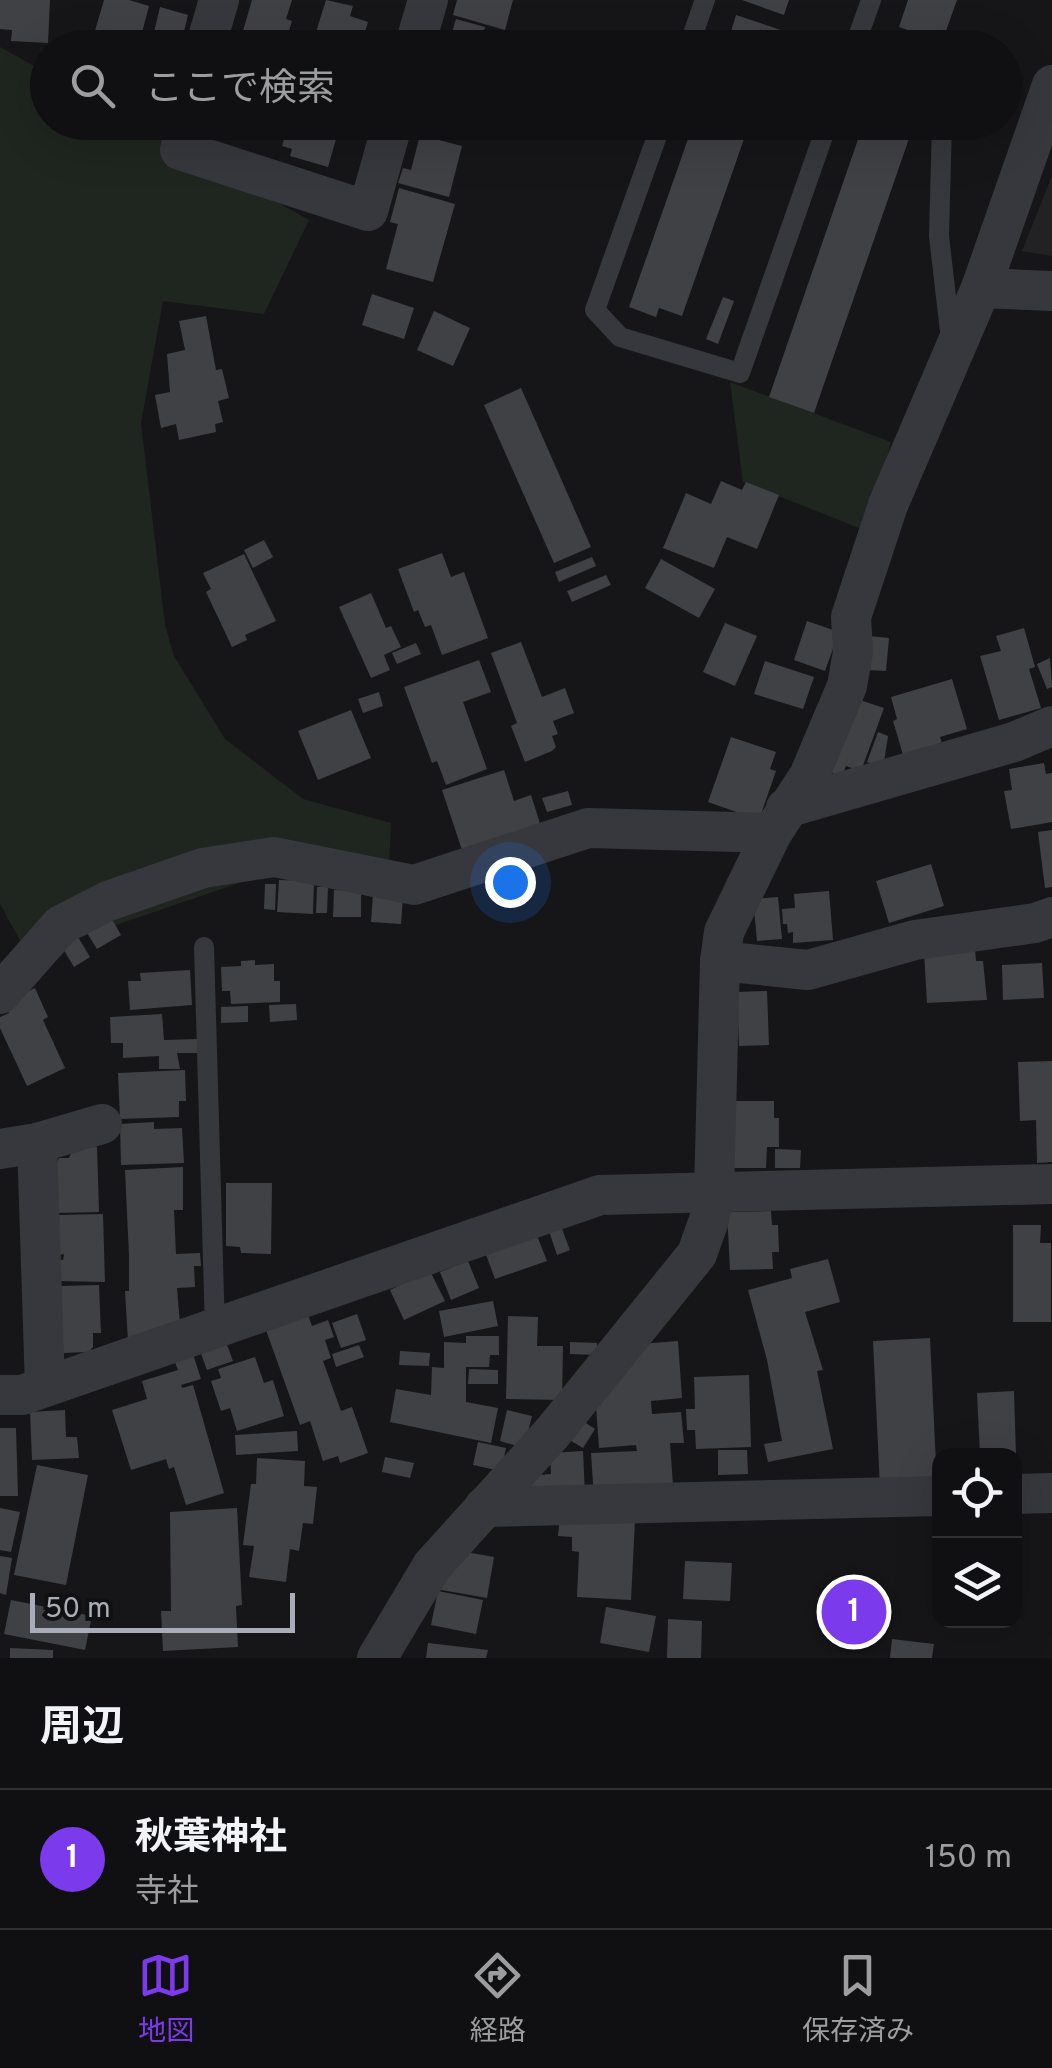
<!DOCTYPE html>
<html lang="ja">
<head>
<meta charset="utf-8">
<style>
	body { margin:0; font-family:Overpass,"Noto Sans JP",sans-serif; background:#19191b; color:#f1f3f6 }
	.controls { position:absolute; right:30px; bottom:30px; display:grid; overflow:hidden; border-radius:20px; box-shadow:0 10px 40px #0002 }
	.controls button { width:90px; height:90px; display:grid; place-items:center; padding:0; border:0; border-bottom:2px solid #303032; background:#101012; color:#f1f3f6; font:50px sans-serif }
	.scale { position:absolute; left:30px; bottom:25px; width:265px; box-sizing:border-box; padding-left:10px; border:5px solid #a8adb8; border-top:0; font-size:28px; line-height:35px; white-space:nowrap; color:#a8adb8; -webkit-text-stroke:8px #111113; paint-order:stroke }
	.you { position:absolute; left:510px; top:882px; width:35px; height:35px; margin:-25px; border:8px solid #fff; border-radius:50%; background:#1a73e8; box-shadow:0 0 0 15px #1a73e833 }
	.badge { display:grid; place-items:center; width:65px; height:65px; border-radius:50%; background:#7c3aed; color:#fff; font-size:32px; font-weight:700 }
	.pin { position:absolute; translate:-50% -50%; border:5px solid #fff; box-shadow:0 2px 10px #0006 }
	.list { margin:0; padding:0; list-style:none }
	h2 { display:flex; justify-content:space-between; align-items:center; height:130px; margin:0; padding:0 40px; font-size:42px }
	h2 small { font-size:32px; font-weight:400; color:#9c9d9f }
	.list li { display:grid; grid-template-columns:65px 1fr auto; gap:30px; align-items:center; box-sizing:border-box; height:140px; padding:0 40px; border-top:2px solid #303032 }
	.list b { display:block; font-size:38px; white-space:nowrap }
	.list p { margin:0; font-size:32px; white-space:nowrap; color:#9c9d9f }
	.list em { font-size:32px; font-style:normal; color:#9c9d9f }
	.icon { flex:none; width:55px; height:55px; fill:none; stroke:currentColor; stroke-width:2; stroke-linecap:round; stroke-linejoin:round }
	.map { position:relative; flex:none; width:1052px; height:1658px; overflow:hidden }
	.search { position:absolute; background:#101012; box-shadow:0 10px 40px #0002; left:30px; right:30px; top:30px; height:110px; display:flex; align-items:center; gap:25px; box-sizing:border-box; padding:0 35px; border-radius:55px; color:#9c9d9f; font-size:38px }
	.sheet { height:270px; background:#101012 }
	nav { display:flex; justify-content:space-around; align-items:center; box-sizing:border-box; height:140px; border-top:2px solid #303032; background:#101012; font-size:28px; color:#9c9d9f }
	nav a { display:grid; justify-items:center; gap:5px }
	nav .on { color:#7c3aed }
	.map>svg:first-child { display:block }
	.built { fill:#222225 }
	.green { fill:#1e261f }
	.building { fill:#404145 }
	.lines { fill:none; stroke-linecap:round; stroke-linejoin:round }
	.service { stroke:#37383d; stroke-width:20 }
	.minor { stroke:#37383d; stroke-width:40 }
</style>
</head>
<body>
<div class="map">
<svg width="1052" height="1658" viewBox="0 0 1052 1658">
	<rect width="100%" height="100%" fill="#161618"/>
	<polygon class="built" points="1052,176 1052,256 1022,251"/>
	<g class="green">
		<polygon points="0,47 47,73 48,122 135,123 309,220 264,314 163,301 141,423 165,625 174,656 225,739 303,799 391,823 389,869 315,857 28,955 0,904"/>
		<polygon points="730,382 891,442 869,532 743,482"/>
	</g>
	<g class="building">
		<polygon points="0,0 50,0 48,43 11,41 12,30 0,29"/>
		<polygon points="104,0 129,0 149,6 138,48 117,48 92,41"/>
		<polygon points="252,0 292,0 286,19 292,21 286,41 293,43 292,48 238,48"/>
		<polygon points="326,0 353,6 350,16 368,22 360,48 311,48"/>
		<polygon points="457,0 513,0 505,30 453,15"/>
		<polygon points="742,0 789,0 784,15"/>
		<polygon points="908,0 957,0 942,42 899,27"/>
		<polygon points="160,7 188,15 182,40 154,32"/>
		<polygon points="736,15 832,47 832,48 758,48 729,38"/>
		<polygon points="456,19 485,27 481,40 452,32"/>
		<polygon points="440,30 498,46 497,48 435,48"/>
		<polygon points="199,122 260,122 255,140"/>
		<polygon points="289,122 341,122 328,167 290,156 292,149 282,146"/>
		<polygon points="436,122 466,127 463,139 434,131"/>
		<polygon points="694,122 750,122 682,316 659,308 656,317 629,307"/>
		<polygon points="864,122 901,122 913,127 814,413 769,397"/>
		<polygon points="420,135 462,146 449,197 398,183 403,168 411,170"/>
		<polygon points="399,188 455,204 433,282 386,269 398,224 390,222"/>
		<polygon points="372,294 414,308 404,339 362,325"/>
		<polygon points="723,297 734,301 718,344 706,339"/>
		<polygon points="434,311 470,328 453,366 417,350"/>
		<polygon points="206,316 216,370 222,369 229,398 218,401 223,422 215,424 216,432 179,440 176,424 161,428 155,395 170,392 167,354 185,350 179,321"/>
		<polygon points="521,388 591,547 554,563 484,405"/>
		<polygon points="721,481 742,490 746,482 779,495 757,549 727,537 714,568 663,548 686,493 711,504"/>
		<polygon points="264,540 273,557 253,568 244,550"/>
		<polygon points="442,553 451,577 464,572 488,638 442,655 431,625 425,627 418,610 414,612 398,569"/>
		<polygon points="244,554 276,621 245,635 247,640 232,647 206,592 211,589 203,573"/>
		<polygon points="592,557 596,566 559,582 555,572"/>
		<polygon points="661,559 715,589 699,618 645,588"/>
		<polygon points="606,575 611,585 572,602 567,591"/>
		<polygon points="371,593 386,628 391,626 401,647 384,655 390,670 371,678 339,607"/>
		<polygon points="807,621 839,632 825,671 794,660"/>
		<polygon points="725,623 757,636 735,686 703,672"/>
		<polygon points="1024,628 1035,667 1029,669 1041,708 999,720 980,656 1001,651 996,636"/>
		<polygon points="869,636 889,638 886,671 866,670"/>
		<polygon points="521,642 542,697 565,688 574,713 553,721 558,734 552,736 556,747 552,751 525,762 511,726 517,723 491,653"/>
		<polygon points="416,643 421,654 397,664 392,653"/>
		<polygon points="1050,658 1052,687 1047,689 1037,664"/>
		<polygon points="479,660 491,692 463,702 487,769 446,785 437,761 432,763 404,687"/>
		<polygon points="765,661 814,677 803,709 754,694"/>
		<polygon points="952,679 967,729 940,737 943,747 904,758 893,721 897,719 891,697"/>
		<polygon points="379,692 383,706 363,713 358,699"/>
		<polygon points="854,698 884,708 861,771 846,766 842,776 829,772"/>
		<polygon points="351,710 371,758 318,780 298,731"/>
		<polygon points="878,732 888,736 883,768 867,762"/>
		<polygon points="731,737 776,752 770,769 776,771 759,820 708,802"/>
		<polygon points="1044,763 1046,774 1052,773 1052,822 1011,829 1004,791 1012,790 1009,769"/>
		<polygon points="504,770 514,801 531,795 542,830 464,856 442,790"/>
		<polygon points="568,791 572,805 547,812 542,798"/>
		<polygon points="1052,830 1052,887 1045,888 1038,832"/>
		<polygon points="931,864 944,906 889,923 876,881"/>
		<polygon points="279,880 314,881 313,914 277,912"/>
		<polygon points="265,884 276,884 275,910 264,909"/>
		<polygon points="317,887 328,887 327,913 316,913"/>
		<polygon points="334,890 361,891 361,917 333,917"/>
		<polygon points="829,891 833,940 793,943 793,932 788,933 787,924 783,924 782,909 795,908 794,894"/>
		<polygon points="373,894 403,896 401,924 371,922"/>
		<polygon points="778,897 782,939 757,941 753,899"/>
		<polygon points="109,914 121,935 97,949 84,928"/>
		<polygon points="75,932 90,957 74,967 59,942"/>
		<polygon points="975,949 976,961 983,961 987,1000 927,1003 924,952"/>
		<polygon points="255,960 255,965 274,964 274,981 280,981 280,1002 231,1004 230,991 222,991 221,967 241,966 241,961"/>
		<polygon points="1042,963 1044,998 1003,1000 1002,965"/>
		<polygon points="190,970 192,1005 130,1010 128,981 141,981 140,973"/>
		<polygon points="35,988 48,1017 43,1020 65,1068 27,1086 0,1028 0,1017 9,1013 5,1002"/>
		<polygon points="767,991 769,1045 739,1046 737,992"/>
		<polygon points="296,1004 297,1020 270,1022 269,1005"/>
		<polygon points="248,1006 248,1022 221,1023 221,1007"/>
		<polygon points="162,1014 164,1040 199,1039 199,1053 177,1053 180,1069 159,1069 159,1056 123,1058 123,1043 111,1043 110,1017"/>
		<polygon points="1052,1061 1052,1162 1037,1163 1036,1120 1020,1121 1018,1062"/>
		<polygon points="185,1070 186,1101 179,1101 179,1117 120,1119 118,1073"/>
		<polygon points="735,1101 774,1101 774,1118 779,1118 779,1147 767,1147 766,1168 734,1168"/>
		<polygon points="154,1122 154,1129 182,1128 184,1163 121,1165 120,1124"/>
		<polygon points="97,1147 99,1212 58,1213 56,1164 59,1158 69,1158 73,1148"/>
		<polygon points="775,1149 801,1150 800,1168 775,1168"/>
		<polygon points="183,1167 183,1210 174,1210 176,1254 200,1253 201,1266 194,1266 195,1287 177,1288 180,1324 128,1342 125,1291 129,1291 129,1256 125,1170"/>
		<polygon points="226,1183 272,1183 271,1254 241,1253 240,1247 226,1246"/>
		<polygon points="771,1211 772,1225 778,1225 779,1252 772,1252 773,1269 730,1270 727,1212"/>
		<polygon points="103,1214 105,1282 58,1281 57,1260 63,1260 64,1254 59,1255 58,1215"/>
		<polygon points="1013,1225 1041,1225 1040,1243 1051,1243 1051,1322 1013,1322"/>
		<polygon points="561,1226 570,1250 557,1255 549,1231"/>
		<polygon points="536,1233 547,1261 495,1279 485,1252"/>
		<polygon points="828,1259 840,1302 805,1312 823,1370 817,1371 833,1449 768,1462 764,1444 782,1441 767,1360 748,1290 792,1278 790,1269"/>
		<polygon points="468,1261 479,1288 451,1300 440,1272"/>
		<polygon points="430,1271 445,1301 404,1320 390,1290"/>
		<polygon points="99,1285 101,1333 93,1333 93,1347 88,1352 62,1353 60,1286"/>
		<polygon points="493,1301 498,1326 444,1337 439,1311"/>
		<polygon points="357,1314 366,1340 341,1348 332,1323"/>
		<polygon points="308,1315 312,1326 328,1320 334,1337 325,1340 331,1358 323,1361 341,1411 352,1407 368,1453 340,1463 338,1456 323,1461 310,1421 300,1425 266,1330"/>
		<polygon points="508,1316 538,1317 537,1346 563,1346 562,1400 506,1399"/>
		<polygon points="466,1336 499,1336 499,1355 490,1355 489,1367 466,1367 466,1402 498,1408 491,1443 390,1422 396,1389 431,1395 432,1367 444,1368 444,1342 466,1343"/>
		<polygon points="930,1338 937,1486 880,1488 873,1341"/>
		<polygon points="678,1341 682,1398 651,1401 652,1414 681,1412 684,1443 670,1443 674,1499 594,1498 591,1453 637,1451 636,1445 599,1448 595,1393 640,1344"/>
		<polygon points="226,1342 233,1361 207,1370 200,1351"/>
		<polygon points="570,1342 597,1343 597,1355 570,1354"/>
		<polygon points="359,1345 364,1357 336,1367 332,1354"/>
		<polygon points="400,1351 430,1353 429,1366 399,1365"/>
		<polygon points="193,1354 201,1379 181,1385 182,1388 193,1385 224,1493 186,1505 174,1467 169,1469 166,1459 131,1470 112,1410 147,1399 142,1381 178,1370 174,1360"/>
		<polygon points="255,1357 264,1383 273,1380 284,1416 237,1431 230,1408 221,1411 211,1381 221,1378 218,1369"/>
		<polygon points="469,1369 498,1370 498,1384 468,1384"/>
		<polygon points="749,1375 751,1447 696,1449 695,1430 687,1430 686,1409 695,1409 694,1377"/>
		<polygon points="1014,1391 1016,1456 980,1456 977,1393"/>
		<polygon points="65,1410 66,1437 77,1437 79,1458 32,1460 30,1412"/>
		<polygon points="507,1410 532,1416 524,1448 500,1441"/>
		<polygon points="578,1418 595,1429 583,1448 566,1438"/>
		<polygon points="0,1428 16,1428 18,1496 0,1496"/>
		<polygon points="297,1431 298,1451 236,1455 235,1435"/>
		<polygon points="478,1442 506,1448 501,1471 473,1465"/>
		<polygon points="718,1450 747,1450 748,1474 718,1475"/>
		<polygon points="583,1451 585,1495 529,1499 527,1476 551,1474 550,1453"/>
		<polygon points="385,1457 414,1463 410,1478 382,1472"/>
		<polygon points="257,1458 305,1461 304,1486 317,1487 313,1524 303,1523 299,1551 290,1549 286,1582 249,1577 254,1546 243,1545 251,1484 256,1484"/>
		<polygon points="37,1465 88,1475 66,1585 14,1575"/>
		<polygon points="0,1508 20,1512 11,1552 0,1550"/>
		<polygon points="237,1508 242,1605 236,1606 238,1647 163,1651 161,1611 171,1611 170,1512"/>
		<polygon points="560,1515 635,1520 631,1600 577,1597 579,1552 572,1551 572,1537 558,1536"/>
		<polygon points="455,1550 494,1557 487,1598 436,1589"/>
		<polygon points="0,1556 12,1558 6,1595 0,1593"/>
		<polygon points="685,1561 732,1563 730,1601 683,1599"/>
		<polygon points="438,1591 483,1600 476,1634 431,1625"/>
		<polygon points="11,1600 92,1616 85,1650 4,1634"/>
		<polygon points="606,1607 656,1616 649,1652 600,1643"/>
		<polygon points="668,1619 702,1621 701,1658 667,1658"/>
		<polygon points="892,1639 934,1644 932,1658 890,1658"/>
		<polygon points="428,1643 488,1650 486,1658 426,1658"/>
		<polygon points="10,1648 53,1650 53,1658 10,1658"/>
	</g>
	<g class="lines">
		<g class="service">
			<polyline points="688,48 705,0"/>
			<polyline points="854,48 871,0"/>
			<polyline points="662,122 595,310 620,337 740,373 828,122"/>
			<polyline points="942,122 939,236 951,340"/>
			<polyline points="204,947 215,1330"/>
		</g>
		<g class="minor">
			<polyline points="205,48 219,0"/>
			<polyline points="414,48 428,0"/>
			<polyline points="186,122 180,150 368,211 393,122"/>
			<polyline points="981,288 1052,291"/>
			<polyline points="786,808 1014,742 1052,726"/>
			<polyline points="720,961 808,970 915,940 1035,923 1052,917"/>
			<polyline points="0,994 61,925 108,901 203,868 274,857 414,885 588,828 772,833"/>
			<polyline points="37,1143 45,1387"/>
			<polyline points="0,1149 37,1143 102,1124"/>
			<polyline points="0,1395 22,1395 600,1195 1052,1184"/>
			<polyline points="1014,1494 1052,1493"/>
			<polyline points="484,1507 940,1496"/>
			<polyline points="377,1658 432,1566 553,1432 697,1254 709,1220 714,1193 720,961 724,932 772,833 809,776 847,686 853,652 851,617 888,505 981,288 1052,85"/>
		</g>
	</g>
</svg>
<div class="controls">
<button><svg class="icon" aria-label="locate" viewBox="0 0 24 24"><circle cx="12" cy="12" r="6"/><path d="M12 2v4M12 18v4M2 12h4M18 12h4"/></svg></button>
<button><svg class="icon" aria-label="layers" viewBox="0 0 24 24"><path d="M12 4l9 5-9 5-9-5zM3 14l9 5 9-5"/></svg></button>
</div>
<div class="scale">50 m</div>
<div class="you"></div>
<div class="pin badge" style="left:854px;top:1612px">1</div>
<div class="search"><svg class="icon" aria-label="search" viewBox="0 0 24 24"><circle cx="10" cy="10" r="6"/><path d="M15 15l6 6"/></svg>ここで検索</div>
</div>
<section class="sheet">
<h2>周辺<small></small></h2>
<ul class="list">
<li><span class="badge">1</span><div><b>秋葉神社</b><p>寺社</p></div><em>150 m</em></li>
</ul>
</section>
<nav>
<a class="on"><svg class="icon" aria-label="map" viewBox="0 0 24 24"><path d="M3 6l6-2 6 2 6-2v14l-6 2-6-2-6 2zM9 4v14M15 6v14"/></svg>地図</a>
<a><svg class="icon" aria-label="directions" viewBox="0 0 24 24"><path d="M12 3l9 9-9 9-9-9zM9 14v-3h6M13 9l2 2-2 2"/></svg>経路</a>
<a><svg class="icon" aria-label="saved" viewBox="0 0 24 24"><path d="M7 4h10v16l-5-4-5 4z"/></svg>保存済み</a>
</nav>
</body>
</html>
